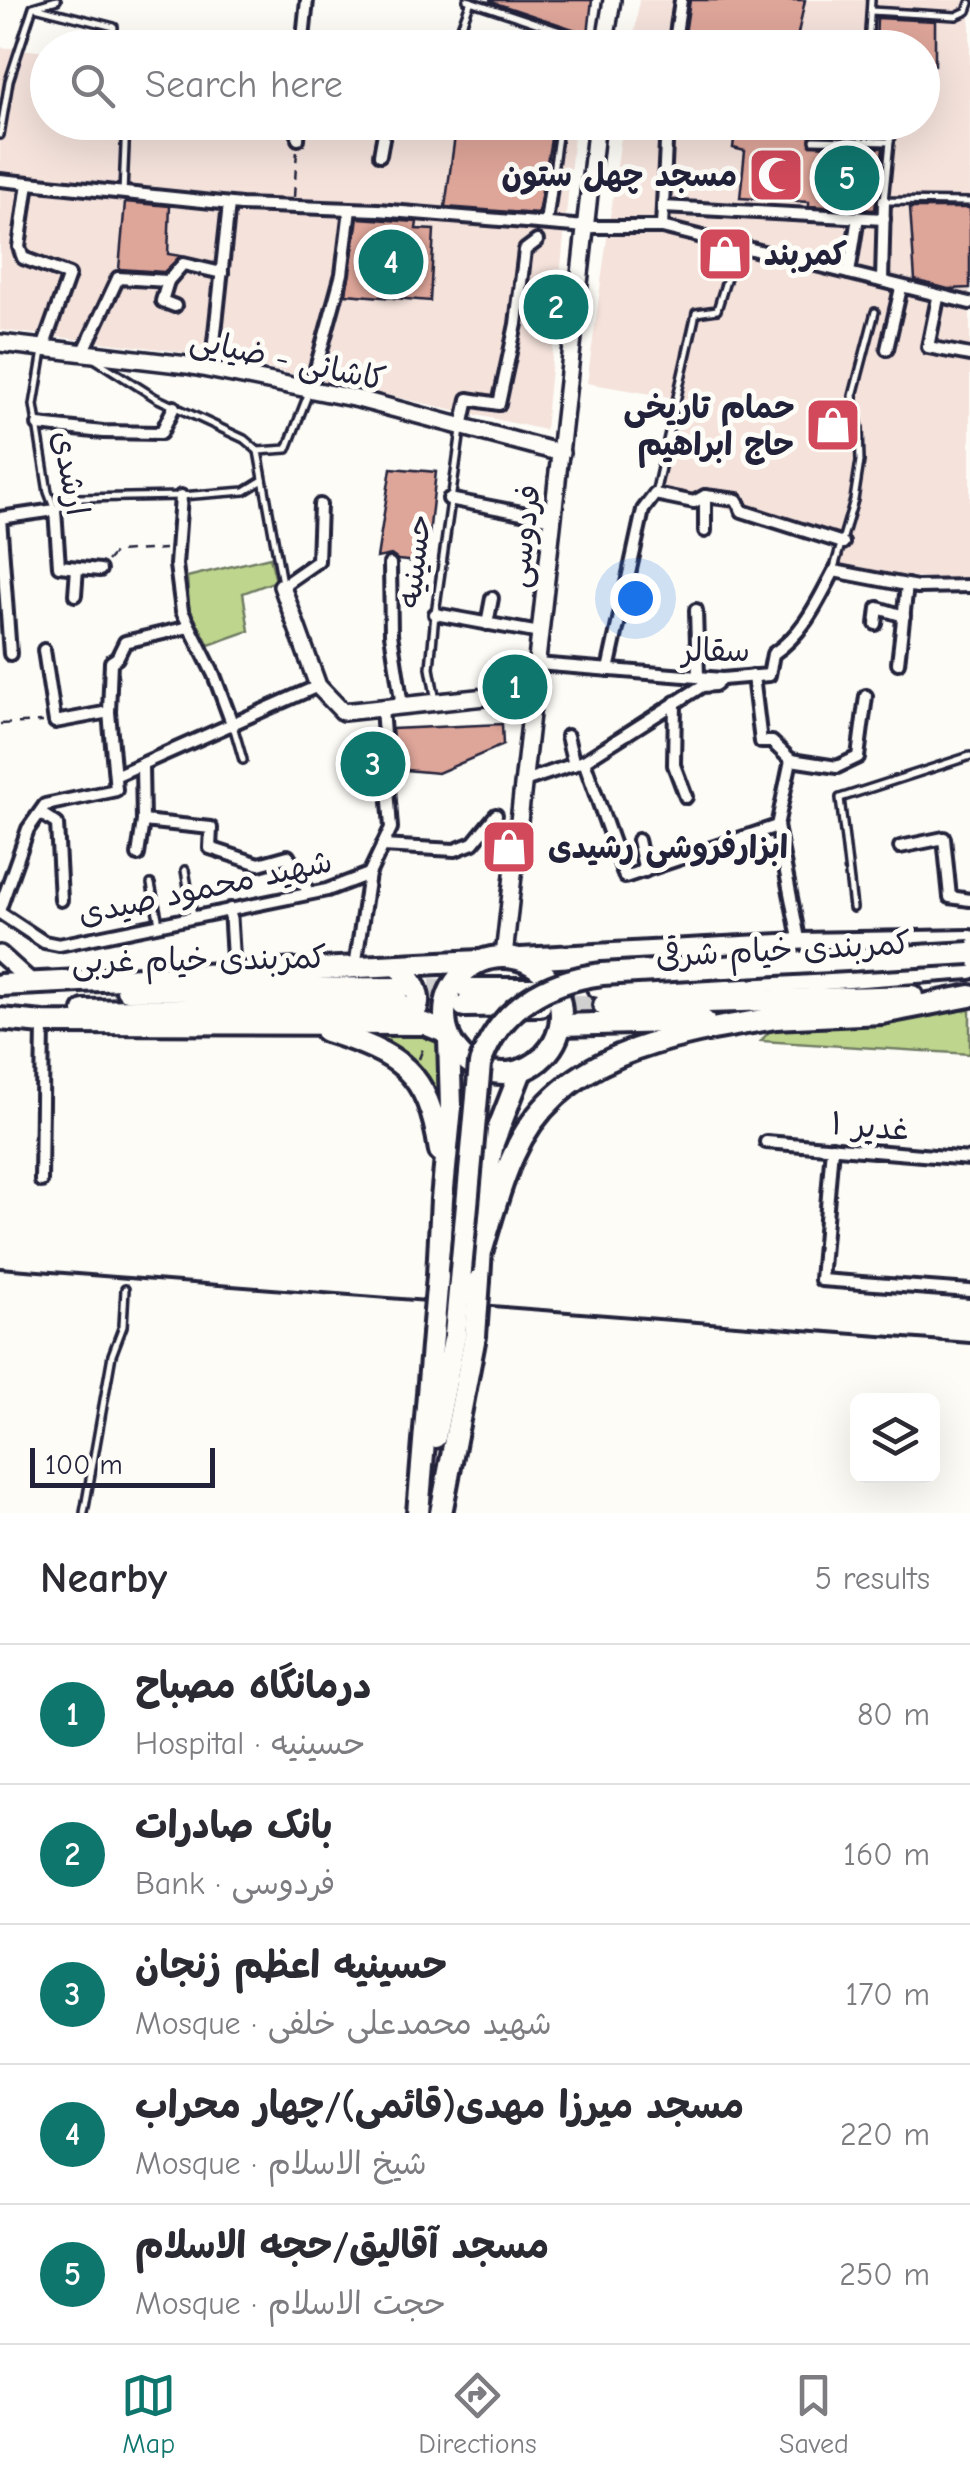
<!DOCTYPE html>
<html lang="en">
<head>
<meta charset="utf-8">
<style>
	body { margin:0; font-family:"Comic Neue","Playpen Sans Arabic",sans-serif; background:#f2f2f3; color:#2b2b33 }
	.controls { position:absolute; right:30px; bottom:30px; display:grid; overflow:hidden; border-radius:15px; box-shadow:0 10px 40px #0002 }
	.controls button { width:90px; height:90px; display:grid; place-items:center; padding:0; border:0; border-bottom:2px solid #e1e1e2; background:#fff; color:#2b2b33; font:50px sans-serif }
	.scale { position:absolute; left:30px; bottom:25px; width:185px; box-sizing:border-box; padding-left:10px; border:5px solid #22223b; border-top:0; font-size:28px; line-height:35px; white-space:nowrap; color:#22223b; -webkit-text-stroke:8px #fdfcf7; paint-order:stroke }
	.you { position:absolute; left:635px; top:598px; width:35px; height:35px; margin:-25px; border:8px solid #fff; border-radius:50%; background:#1a73e8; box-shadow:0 0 0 15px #1a73e833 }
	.badge { display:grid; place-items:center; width:65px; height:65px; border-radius:50%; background:#0f766e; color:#fff; font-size:32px; font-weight:700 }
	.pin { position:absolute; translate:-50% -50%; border:5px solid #fff; box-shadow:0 2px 10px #0006 }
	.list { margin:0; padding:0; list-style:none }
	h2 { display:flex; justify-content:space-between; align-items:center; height:130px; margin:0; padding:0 40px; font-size:42px }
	h2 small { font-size:32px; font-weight:400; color:#7c7c81 }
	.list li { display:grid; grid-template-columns:65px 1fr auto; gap:30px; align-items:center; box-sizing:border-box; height:140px; padding:0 40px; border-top:2px solid #e1e1e2 }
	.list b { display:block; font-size:38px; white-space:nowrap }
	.list p { margin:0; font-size:32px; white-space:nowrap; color:#7c7c81 }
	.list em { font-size:32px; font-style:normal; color:#7c7c81 }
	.icon { flex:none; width:55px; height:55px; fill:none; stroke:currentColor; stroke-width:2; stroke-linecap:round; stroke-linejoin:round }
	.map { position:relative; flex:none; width:970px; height:1513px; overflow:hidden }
	.search { position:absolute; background:#fff; box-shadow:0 10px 40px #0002; left:30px; right:30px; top:30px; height:110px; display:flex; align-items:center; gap:25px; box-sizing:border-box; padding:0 35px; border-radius:55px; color:#7c7c81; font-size:38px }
	.sheet { height:830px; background:#fff }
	nav { display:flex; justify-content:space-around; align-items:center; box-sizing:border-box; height:140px; border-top:2px solid #e1e1e2; background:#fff; font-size:28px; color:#7c7c81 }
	nav a { display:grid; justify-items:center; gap:5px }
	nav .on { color:#0f766e }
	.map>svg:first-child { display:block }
	.built { fill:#f4e2db }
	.green { fill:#bdd58c; stroke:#707c64; stroke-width:2.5 }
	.building { fill:#dea599; stroke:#22223b; stroke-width:2.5 }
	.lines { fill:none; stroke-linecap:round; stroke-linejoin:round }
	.highway-tunnel { stroke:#d1d0d1; stroke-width:20; stroke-dasharray:20 10; stroke-linecap:butt }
	.lane-casing { stroke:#22223b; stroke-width:12 }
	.street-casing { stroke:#22223b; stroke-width:18 }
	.secondary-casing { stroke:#22223b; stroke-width:22 }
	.highway-casing { stroke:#22223b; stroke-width:28 }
	.path { stroke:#22223b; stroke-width:2.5; stroke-dasharray:10 8; stroke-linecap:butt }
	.lane { stroke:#fdfcf7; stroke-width:5 }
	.street { stroke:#fdfcf7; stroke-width:10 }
	.secondary { stroke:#fdfcf7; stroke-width:15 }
	.highway { stroke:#fdfcf7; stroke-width:20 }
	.rail { stroke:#22223b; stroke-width:4 }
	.highway-bridge-casing { stroke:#22223b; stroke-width:28; stroke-linecap:butt }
	.highway-bridge { stroke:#fdfcf7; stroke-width:20 }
	.labels { text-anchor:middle; stroke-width:10; stroke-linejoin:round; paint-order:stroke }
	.poi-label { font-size:32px; font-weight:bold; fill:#22223b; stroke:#fdfcf7; text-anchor:end }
	.street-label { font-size:32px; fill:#22223b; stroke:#fdfcf7 }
</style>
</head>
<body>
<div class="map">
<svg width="970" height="1513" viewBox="0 0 970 1513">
	<rect width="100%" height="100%" fill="#fdfcf7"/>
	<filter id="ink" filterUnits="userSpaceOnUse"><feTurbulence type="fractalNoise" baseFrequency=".01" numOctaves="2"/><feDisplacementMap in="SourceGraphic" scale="20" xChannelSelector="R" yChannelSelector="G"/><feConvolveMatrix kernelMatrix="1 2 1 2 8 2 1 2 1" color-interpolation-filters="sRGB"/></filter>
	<g filter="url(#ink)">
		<g class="built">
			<polygon points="639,0 970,0 970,583 837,568 841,540 658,491 675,398 587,383 623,123 922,122 922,48 633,47"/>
			<polygon points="0,47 47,52 48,122 575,124 545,430 237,362 168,350 0,330"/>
		</g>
		<g class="green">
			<polygon points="270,557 276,581 243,593 249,631 209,645 189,607 187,577"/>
			<polygon points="970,1010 970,1054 761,1041 773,1027"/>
			<polygon points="343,1031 422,1031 443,1039 445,1123 437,1103"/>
		</g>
		<g class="building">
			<polygon points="489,0 592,0 588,34 495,3"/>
			<polygon points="690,0 805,0 795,48 690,48 693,37 685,34"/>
			<polygon points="877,18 935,21 935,65 922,67 922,48 876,48"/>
			<polygon points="457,122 554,122 538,214 445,207"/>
			<polygon points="736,122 825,122 825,134 810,135 810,145 883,148 875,210 809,206 809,202 740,198 745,151 733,148"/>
			<polygon points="125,202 170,206 168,254 181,256 164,272 119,269"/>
			<polygon points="910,208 970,208 970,288 948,289 915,280"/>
			<polygon points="358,218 417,222 416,229 434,230 430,301 346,294"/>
			<polygon points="825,406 850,415 853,443 817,439 811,432 808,428"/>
			<polygon points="391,468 436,472 426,563 398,560 391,555 377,558"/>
			<polygon points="502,724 503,745 438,773 395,769 392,729"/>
		</g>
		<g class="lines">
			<g class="highway-tunnel">
				<polyline points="400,988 468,989"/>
				<polyline points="404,1005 464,1006"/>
				<polyline points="540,1005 604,1005"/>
			</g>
			<g class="lane-casing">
				<g id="lane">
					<polyline points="467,0 602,45"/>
					<polyline points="35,7 114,27 112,47 115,48"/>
					<polyline points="871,11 956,16 967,11 970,3"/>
					<polyline points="415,44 431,48"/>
					<polyline points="453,48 471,1"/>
					<polyline points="868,48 871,0"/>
					<polyline points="574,122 593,128"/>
					<polyline points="892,122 884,201 970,202"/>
					<polyline points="0,135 9,81 33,7 57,0"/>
					<polyline points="814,140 890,142"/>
					<polyline points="552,179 560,122"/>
					<polyline points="123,193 126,122"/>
					<polyline points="43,351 34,405 48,492 55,510 77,498 181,496 245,491 263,480"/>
					<polyline points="96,360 156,398 244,439 258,451"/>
					<polyline points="655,494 696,313 717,310 736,248"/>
					<polyline points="834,568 854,500 860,461 859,428 853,396 875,312"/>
					<polyline points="282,583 258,451 287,449 309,392"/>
					<polyline points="436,701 430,668 435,614 461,430"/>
					<polyline points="234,729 243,760"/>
					<polyline points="185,870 193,916"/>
					<polyline points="151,884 159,923"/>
					<polyline points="853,908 840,798 970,756"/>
					<polyline points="84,1513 112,1355 123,1326 125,1289"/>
				</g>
			</g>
			<g class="street-casing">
				<g id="street">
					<polyline points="224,48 225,42 260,48"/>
					<polyline points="302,48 307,0"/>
					<polyline points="674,48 681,0"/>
					<polyline points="298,139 299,122"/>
					<polyline points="380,155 386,122"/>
					<polyline points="0,180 241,205 378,210 586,227 662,227 970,303"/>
					<polyline points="28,183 19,247 23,258 69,275 43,348"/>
					<polyline points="663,207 884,219"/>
					<polyline points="546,223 552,179"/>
					<polyline points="662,227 667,122"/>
					<polyline points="849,273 858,217"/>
					<polyline points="168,281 162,301 175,306"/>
					<polyline points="882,281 884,201"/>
					<polyline points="938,298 928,347 970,355"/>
					<polyline points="887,349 901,288"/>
					<polyline points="83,353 118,278 168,281 183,264 222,273"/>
					<polyline points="211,370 229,204"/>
					<polyline points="310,390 342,274 350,209"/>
					<polyline points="38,425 103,432 161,433 174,407"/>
					<polyline points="462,427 468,399 499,404 516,324 525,250 537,241"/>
					<polyline points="181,496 176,565 182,611 214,675 233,726"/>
					<polyline points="449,499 553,519"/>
					<polyline points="705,531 705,496"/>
					<polyline points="390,564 391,634 402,706"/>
					<polyline points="282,586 318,561 320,505"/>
					<polyline points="75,595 77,568"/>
					<polyline points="696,610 698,677"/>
					<polyline points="435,614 540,633"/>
					<polyline points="487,624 492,598"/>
					<polyline points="876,624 878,608 904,616"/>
					<polyline points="44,650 55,722 109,712"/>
					<polyline points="10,654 0,518 55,510 59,566 100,570"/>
					<polyline points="898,663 907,585"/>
					<path d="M537,664L722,679L769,675L773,654C804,633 817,603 834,571L917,587L970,586"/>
					<polyline points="608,670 643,510 655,494 694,502 705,496 737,500 742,511 843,543"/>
					<polyline points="753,676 761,742 772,742 791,760 777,826 800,944"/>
					<polyline points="675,702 674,765 686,797"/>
					<polyline points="567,736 574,765"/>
					<polyline points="791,760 837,767 858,757 866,696"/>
					<polyline points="584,761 625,877 777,826"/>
					<polyline points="142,766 143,821 211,828 210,848 259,864 288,856 309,893"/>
					<polyline points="117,775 318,686"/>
					<polyline points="524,781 584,761 702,686 715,685 722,679"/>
					<polyline points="40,813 57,824 61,900"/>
					<polyline points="638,840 645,871"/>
					<polyline points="382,846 455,850 473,843 496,815"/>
					<polyline points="900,847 944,838 950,897 970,900"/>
					<polyline points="138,855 143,821"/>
					<polyline points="0,908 28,829 45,805 116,790 109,712 111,662 117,658 125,642 189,627"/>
					<polyline points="230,909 233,958"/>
					<polyline points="0,913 44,942 59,945 327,890 369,874"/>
					<polyline points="355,967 369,874 391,828 382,708"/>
					<polyline points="766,1142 970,1159"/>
					<polyline points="832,1147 821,1280 970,1291"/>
					<polyline points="41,1181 43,1023"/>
				</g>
			</g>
			<g class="secondary-casing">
				<g id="secondary">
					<polyline points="604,48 612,0"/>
					<polyline points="0,343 187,365 358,399 561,453"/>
					<polyline points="282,586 318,686 343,712 533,692"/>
					<polyline points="0,954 31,982"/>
					<polyline points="504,956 597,122"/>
				</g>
			</g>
			<g class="highway-casing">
				<g id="highway">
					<circle cx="503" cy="1015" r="58"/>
					<polyline points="521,959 800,944 970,941"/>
					<polyline points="0,985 480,961"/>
					<polyline points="598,987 822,979 970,968"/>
					<polyline points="468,989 539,989"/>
					<polyline points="127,990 400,988"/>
					<polyline points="604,1005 912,996"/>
					<polyline points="464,1006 540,1005"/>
					<polyline points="84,1011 402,1005"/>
					<polyline points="773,1018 882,1013 970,996"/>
					<polyline points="0,1019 43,1023 425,1024 447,1033"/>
					<path d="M398,1023C430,1012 419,984 398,966"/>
					<polyline points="561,1025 704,1021"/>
					<path d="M326,1031C400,1054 428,1070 440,1151"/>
					<path d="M482,1249C492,1217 500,1183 514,1154C561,1048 682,1034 782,1017"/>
					<polyline points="438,1276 442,1199 451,1107 449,1038"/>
					<polyline points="479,1280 485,1184 493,1143 521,1071"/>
					<polyline points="435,1437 455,1335"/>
					<polyline points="418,1513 433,1335"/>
					<polyline points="441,1513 475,1336"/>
				</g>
			</g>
			<g class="path">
				<polyline points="294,197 297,150"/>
				<polyline points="107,561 115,552 165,549"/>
				<polyline points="0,724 43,722"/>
				<polyline points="419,1059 425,1043"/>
			</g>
			<use href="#lane" class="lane"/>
			<use href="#street" class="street"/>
			<use href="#secondary" class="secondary"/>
			<use href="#highway" class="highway"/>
			<polyline class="rail" points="0,1268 970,1343"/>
			<g class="highway-bridge-casing">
				<g id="highway-bridge">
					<polyline points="433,1335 438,1276"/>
					<path d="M455,1335L480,1064C499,1008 546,981 602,974L970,953"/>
					<polyline points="475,1336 479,1280"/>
				</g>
			</g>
			<use href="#highway-bridge" class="highway-bridge"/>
		</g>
	</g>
	<defs>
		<g id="mosque-square" transform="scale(2.875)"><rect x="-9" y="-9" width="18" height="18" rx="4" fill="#d1495b" stroke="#fdfcf7"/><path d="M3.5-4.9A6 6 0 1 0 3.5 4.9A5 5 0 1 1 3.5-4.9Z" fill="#fff"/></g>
		<g id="shop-square" transform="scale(2.875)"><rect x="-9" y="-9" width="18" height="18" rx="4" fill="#d1495b" stroke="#fdfcf7"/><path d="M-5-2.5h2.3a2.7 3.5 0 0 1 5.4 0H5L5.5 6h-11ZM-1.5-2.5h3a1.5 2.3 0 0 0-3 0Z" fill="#fff"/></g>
	</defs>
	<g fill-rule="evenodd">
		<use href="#mosque-square" x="776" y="175"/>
		<use href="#shop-square" x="725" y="254"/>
		<use href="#shop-square" x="833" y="425"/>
		<use href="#shop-square" x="509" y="847"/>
	</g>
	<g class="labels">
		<g class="poi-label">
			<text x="737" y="186">مسجد چهل ستون</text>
			<text x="764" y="265" text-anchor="start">کمربند</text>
			<text x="794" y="418">حمام تاریخی<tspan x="794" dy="37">حاج ابراهیم</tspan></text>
			<text x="548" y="858" text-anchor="start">ابزارفروشی رشیدی</text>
		</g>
		<g class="street-label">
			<text transform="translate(288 359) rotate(12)" y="11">کاشانی - ضیایی</text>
			<text transform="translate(71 473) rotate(80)" y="11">ارشدی</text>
			<text transform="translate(523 536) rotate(-83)" y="11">فردوسی</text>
			<text transform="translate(414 561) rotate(-83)" y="11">حسینیه</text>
			<text x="716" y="661">سقالر</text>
			<text transform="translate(205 887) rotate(-12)" y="11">شهید محمود صیدی</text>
			<text transform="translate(783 949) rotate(-3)" y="11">کمربندی خیام شرقی</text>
			<text transform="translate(199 959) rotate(-1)" y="11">کمربندی خیام غربی</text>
			<text transform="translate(870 1126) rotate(5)" y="11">غدیر ۱</text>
		</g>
	</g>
</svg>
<div class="controls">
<button><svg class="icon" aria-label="layers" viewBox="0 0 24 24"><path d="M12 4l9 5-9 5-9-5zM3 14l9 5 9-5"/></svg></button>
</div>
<div class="scale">100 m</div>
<div class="you"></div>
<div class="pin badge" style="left:515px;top:687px">1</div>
<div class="pin badge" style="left:556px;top:307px">2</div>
<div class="pin badge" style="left:373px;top:764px">3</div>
<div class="pin badge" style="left:391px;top:262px">4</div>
<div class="pin badge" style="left:847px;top:178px">5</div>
<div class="search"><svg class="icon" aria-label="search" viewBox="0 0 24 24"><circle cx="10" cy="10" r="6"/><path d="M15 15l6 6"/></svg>Search here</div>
</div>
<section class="sheet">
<h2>Nearby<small>5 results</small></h2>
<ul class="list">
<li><span class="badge">1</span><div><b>درمانگاه مصباح</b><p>Hospital · حسینیه</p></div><em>80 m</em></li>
<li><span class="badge">2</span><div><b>بانک صادرات</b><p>Bank · فردوسی</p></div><em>160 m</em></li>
<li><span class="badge">3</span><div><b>حسینیه اعظم زنجان</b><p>Mosque · شهید محمدعلی خلفی</p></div><em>170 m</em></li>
<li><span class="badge">4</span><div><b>مسجد میرزا مهدی(قائمی)/چهار محراب</b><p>Mosque · شیخ الاسلام</p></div><em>220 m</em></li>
<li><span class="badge">5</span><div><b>مسجد آقالیق/حجه الاسلام</b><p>Mosque · حجت الاسلام</p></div><em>250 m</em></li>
</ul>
</section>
<nav>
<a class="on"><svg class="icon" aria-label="map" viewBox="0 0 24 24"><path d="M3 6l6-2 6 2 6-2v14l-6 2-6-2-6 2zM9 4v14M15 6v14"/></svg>Map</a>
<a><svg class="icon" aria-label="directions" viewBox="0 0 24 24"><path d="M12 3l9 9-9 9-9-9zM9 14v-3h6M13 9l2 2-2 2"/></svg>Directions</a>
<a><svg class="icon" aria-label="saved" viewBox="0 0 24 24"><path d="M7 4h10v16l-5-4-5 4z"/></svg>Saved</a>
</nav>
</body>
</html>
